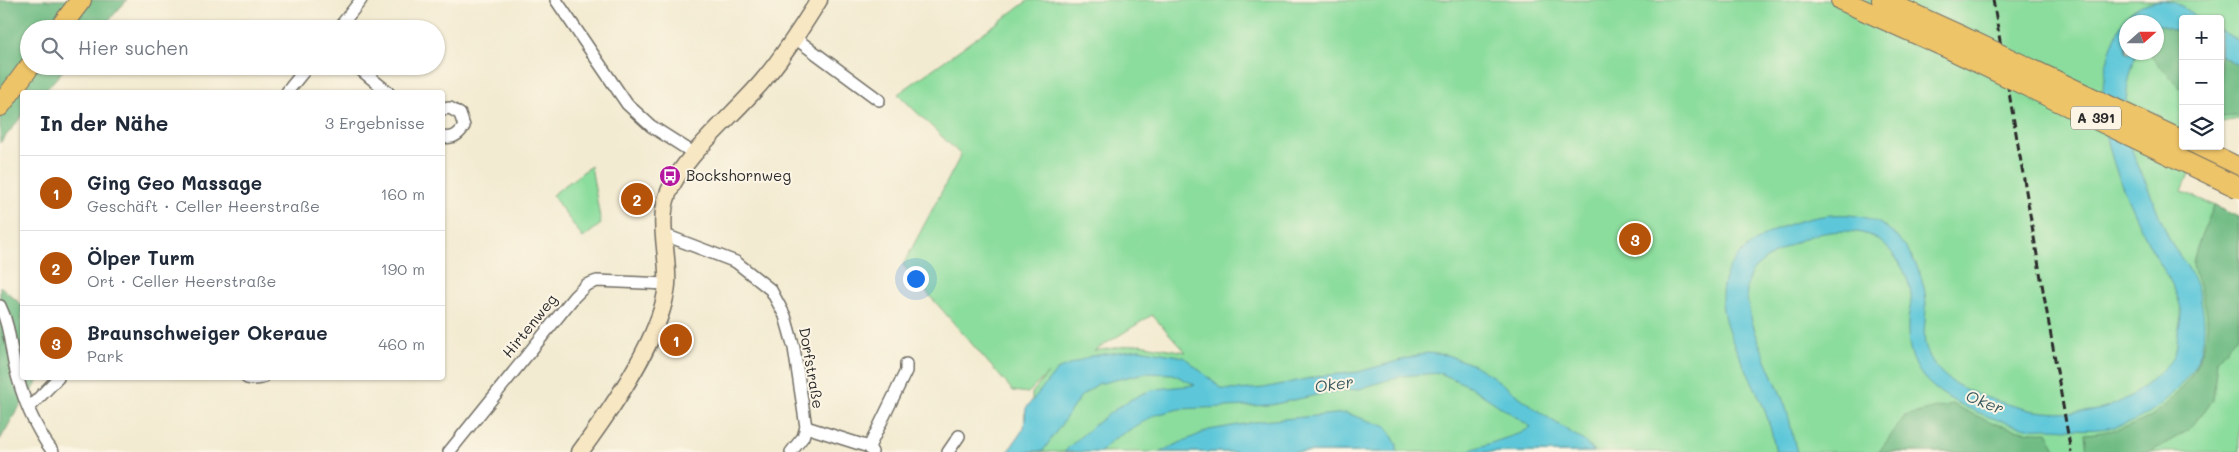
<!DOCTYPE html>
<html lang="de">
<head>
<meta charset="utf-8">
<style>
	body { margin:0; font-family:Mali,sans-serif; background:#f2f2f3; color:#1f2937 }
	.controls { position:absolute; right:15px; top:15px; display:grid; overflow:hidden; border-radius:5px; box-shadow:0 1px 4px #0004 }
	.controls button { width:45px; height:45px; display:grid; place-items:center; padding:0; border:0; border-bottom:1px solid #e0e1e3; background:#fff; color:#1f2937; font:25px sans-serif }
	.compass { position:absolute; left:2119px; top:15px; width:45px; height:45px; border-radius:50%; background:#fff; box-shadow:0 1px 4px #0004; rotate:69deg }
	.you { position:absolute; left:915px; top:278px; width:18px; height:18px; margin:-12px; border:4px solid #fff; border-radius:50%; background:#1a73e8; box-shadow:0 0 0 8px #1a73e833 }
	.badge { display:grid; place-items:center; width:32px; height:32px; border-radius:50%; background:#b45309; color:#fff; font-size:16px; font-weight:700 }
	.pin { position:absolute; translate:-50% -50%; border:2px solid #fff; box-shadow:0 1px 5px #0006 }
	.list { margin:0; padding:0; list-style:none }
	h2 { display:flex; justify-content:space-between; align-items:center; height:65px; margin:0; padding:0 20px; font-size:21px }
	h2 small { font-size:16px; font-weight:400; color:#747a83 }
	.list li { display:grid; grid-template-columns:32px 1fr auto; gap:15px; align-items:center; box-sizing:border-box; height:75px; padding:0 20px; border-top:1px solid #e0e1e3 }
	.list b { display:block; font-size:19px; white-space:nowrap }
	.list p { margin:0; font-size:16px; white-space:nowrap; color:#747a83 }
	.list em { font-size:16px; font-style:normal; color:#747a83 }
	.icon { flex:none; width:28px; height:28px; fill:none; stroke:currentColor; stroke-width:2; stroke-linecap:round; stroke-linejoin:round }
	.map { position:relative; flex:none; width:2239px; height:452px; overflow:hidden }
	.search { position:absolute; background:#fff; box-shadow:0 1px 4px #0004; left:20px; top:20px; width:425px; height:55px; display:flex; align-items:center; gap:12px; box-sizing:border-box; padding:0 18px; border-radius:28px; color:#747a83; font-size:19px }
	.panel { position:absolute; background:#fff; box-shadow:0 1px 4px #0004; left:20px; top:90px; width:425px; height:290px; border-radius:5px }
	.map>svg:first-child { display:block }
	.green { fill:#8bdd9d; stroke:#5b8464; fill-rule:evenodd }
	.forest { fill:#70bc84; stroke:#4e7458 }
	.water { fill:#5dc7d9; stroke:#447982 }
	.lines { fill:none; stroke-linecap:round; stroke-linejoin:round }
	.minor-casing { stroke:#716e65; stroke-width:14 }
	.secondary-casing { stroke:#716e65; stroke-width:19 }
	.motorway-casing { stroke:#716e65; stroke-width:22 }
	.minor { stroke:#fff; stroke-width:11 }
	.secondary { stroke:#f8e7c3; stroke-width:16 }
	.motorway { stroke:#eec469; stroke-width:20 }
	.rail { stroke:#2b2b2b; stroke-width:3; stroke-dasharray:8 4; stroke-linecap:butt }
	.motorway-bridge-casing { stroke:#716e65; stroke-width:22; stroke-linecap:butt }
	.motorway-bridge { stroke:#eec469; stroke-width:20 }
	.labels { text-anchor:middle; stroke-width:4; stroke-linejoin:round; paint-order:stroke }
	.shield { fill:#fcf5e5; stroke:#6a6863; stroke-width:1 }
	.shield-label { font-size:14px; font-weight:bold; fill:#2b2b2b }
	.poi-label { font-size:15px; fill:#2b2b2b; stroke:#fcf5e5; text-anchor:start }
	.street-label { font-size:15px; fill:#2b2b2b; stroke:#fcf5e5 }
	.water-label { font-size:16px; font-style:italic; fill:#3a5a5f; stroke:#fcf5e5 }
</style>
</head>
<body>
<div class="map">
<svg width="2239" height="452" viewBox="0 0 2239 452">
	<rect width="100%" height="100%" fill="#fcf5e5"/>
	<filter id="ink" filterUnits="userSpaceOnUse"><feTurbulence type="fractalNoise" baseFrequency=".02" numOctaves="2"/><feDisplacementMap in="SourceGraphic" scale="10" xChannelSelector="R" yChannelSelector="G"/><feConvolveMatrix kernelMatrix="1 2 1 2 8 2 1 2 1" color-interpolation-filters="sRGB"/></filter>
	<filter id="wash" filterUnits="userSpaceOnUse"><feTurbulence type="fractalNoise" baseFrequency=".0096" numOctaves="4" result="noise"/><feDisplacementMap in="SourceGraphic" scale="20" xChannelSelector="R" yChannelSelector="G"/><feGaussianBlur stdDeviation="1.12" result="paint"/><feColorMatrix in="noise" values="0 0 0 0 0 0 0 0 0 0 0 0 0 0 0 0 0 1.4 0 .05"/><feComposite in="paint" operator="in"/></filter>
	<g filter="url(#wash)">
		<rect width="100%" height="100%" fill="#f3ebd1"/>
		<g class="green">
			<path d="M1029,0H2239V119L2220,122V19H2183V146H2200L2182,191L2239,217V452H1008L1024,428L1025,413L1032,401V393L1048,373L1028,393L1013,391L903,265L961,155L898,94ZM2126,22H2156V52H2126ZM1152,315L1186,352L1139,344L1094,351Z"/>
			<polygon points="591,166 601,224 583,238 552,195"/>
		</g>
		<g class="forest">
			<polygon points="0,0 127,0 101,29 29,29 29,66 67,66 44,92 22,92 22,116 0,143"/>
			<polygon points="2157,24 2183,33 2183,91 2148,53 2156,52"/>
			<polygon points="2220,55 2239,66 2239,116 2220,117"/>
			<path d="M2214,206L2239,217V334L2217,360L2213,400L2189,430L2150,452H2087L2085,434C2108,432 2132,428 2151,416C2183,394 2209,358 2207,318C2207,304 2192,270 2193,263C2196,245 2207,223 2214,206Z"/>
			<polygon points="0,286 22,305 22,378 41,378 16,412 0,440"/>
			<path d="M1952,404C1982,419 2014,434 2047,432L2058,452H1879L1905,416Z"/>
		</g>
		<g class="water">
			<path d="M2163,0L2175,3L2201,19H2183V33L2157,24L2156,22H2126V52L2136,53C2128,80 2122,107 2128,135C2131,152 2139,167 2146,183C2154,202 2161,221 2170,240C2175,250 2182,259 2188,268C2205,298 2212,340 2192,370C2177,393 2149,418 2122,425C2098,432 2074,429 2049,428C2042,428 2034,429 2027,428C1998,422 1952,405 1930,384C1913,369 1907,346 1908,323C1908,314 1912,304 1911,295C1909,275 1896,254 1881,242C1862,227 1832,230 1811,236C1795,241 1757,261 1750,275C1735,304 1776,378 1786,408C1791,422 1792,438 1797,452H1776C1773,439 1770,424 1765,411C1747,361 1693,299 1742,252C1759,237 1778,227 1800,221C1827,213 1863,210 1887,228C1910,247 1926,276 1926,306C1926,320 1922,335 1926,348C1930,361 1940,373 1951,381C1967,393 2011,406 2030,410C2049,414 2090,414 2108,407C2131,398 2145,387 2162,370C2165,366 2172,361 2174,357C2177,351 2177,340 2178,333C2179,326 2182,316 2181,309C2176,285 2160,266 2149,244C2118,183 2086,113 2113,43C2124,15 2132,4 2163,0Z"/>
			<polygon points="2220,30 2239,41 2239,66 2220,55"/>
			<path d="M1139,349L1184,357L1222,389L1238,390L1264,388L1320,376L1358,372L1427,353L1447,355L1474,365L1492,376L1541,413L1584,441L1594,452H1464L1521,433L1531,427L1469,386L1440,373L1400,376L1359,389L1321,394L1271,405L1179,409L1155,415L1112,440L1101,452H1064C1083,433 1127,396 1153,390C1167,387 1182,387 1195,385L1173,374L1145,373L1098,384L1080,397L1043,451L1008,452L1024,428L1026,408L1057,370L1091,356Z"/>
			<polygon points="1346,413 1387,427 1397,445 1397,452 1159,452 1209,430 1262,421"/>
		</g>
	</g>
	<g filter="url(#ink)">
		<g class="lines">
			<g class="minor-casing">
				<g id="minor">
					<polyline points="556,0 627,104 651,126 695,154"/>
					<polyline points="338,29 361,0"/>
					<polyline points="795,38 879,100"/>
					<polyline points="356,66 388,92"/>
					<polyline points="287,92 308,66"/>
					<path d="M442,109L450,108L460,114L464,126C459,135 453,139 442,137"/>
					<polyline points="665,235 736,262 771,290 785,316 794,348 806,427 803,437 791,452"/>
					<path d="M0,306C9,324 10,343 14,363C21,394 34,427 53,452"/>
					<polyline points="247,378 253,379 262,378"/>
					<polyline points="29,408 58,378"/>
					<polyline points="806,427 869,447 872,452"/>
					<polyline points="869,447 906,371 906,364"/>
					<polyline points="449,452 574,297 586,285 597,281 667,284"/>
					<polyline points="948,452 959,436"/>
				</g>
			</g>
			<g class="secondary-casing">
				<path id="secondary" d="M580,452C611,410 662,337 667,285C669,256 657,222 668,194C682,156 739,111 765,78C785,54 802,27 819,0"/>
			</g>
			<g class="motorway-casing">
				<g id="motorway">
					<polyline points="1841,0 1952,50"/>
					<polyline points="1882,0 1959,35"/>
					<polyline points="59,29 81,0"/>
					<polyline points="0,106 30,66"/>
					<polyline points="2194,146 2239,168"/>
				</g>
			</g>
			<use href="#minor" class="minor"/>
			<use href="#secondary" class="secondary"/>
			<use href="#motorway" class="motorway"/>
			<polyline class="rail" points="1993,0 2071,452"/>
			<g class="motorway-bridge-casing">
				<g id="motorway-bridge">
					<polyline points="1959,35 2183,141"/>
					<polyline points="1952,50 2239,188"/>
				</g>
			</g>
			<use href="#motorway-bridge" class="motorway-bridge"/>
		</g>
	</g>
	<defs>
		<g id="bus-disc" transform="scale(1.125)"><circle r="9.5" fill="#b5179e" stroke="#fcf5e5"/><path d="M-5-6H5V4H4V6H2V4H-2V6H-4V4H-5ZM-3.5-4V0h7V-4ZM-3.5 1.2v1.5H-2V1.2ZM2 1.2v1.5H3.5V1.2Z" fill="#fff"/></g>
	</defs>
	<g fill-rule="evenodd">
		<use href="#bus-disc" x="670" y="176"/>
	</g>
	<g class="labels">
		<rect class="shield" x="2071" y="106.5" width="50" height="23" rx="4"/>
		<g class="shield-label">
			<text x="2096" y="123">A 391</text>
		</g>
		<g class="poi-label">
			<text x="686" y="181">Bockshornweg</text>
		</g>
		<g class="street-label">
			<text transform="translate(530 326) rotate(-51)" y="5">Hirtenweg</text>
			<text transform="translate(811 368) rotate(80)" y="5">Dorfstraße</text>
		</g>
		<g class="water-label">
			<text transform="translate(1334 384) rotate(-8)" y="6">Oker</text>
			<text transform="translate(1985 402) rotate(21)" y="6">Oker</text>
		</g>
	</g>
</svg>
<div class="controls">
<button>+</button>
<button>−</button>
<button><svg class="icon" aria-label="layers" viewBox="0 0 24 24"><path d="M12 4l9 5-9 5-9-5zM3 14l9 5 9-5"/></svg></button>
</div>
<svg class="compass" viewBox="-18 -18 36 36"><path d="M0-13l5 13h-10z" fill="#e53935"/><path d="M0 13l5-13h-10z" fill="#747a83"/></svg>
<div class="you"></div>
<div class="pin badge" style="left:676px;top:340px">1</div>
<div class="pin badge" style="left:637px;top:199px">2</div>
<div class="pin badge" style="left:1635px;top:239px">3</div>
<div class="search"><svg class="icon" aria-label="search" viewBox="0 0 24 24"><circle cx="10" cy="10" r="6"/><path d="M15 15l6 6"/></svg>Hier suchen</div>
<section class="panel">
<h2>In der Nähe<small>3 Ergebnisse</small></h2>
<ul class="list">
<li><span class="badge">1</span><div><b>Ging Geo Massage</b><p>Geschäft · Celler Heerstraße</p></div><em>160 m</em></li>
<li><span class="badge">2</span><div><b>Ölper Turm</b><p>Ort · Celler Heerstraße</p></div><em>190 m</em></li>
<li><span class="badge">3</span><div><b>Braunschweiger Okeraue</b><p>Park</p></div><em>460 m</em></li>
</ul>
</section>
</div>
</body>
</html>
